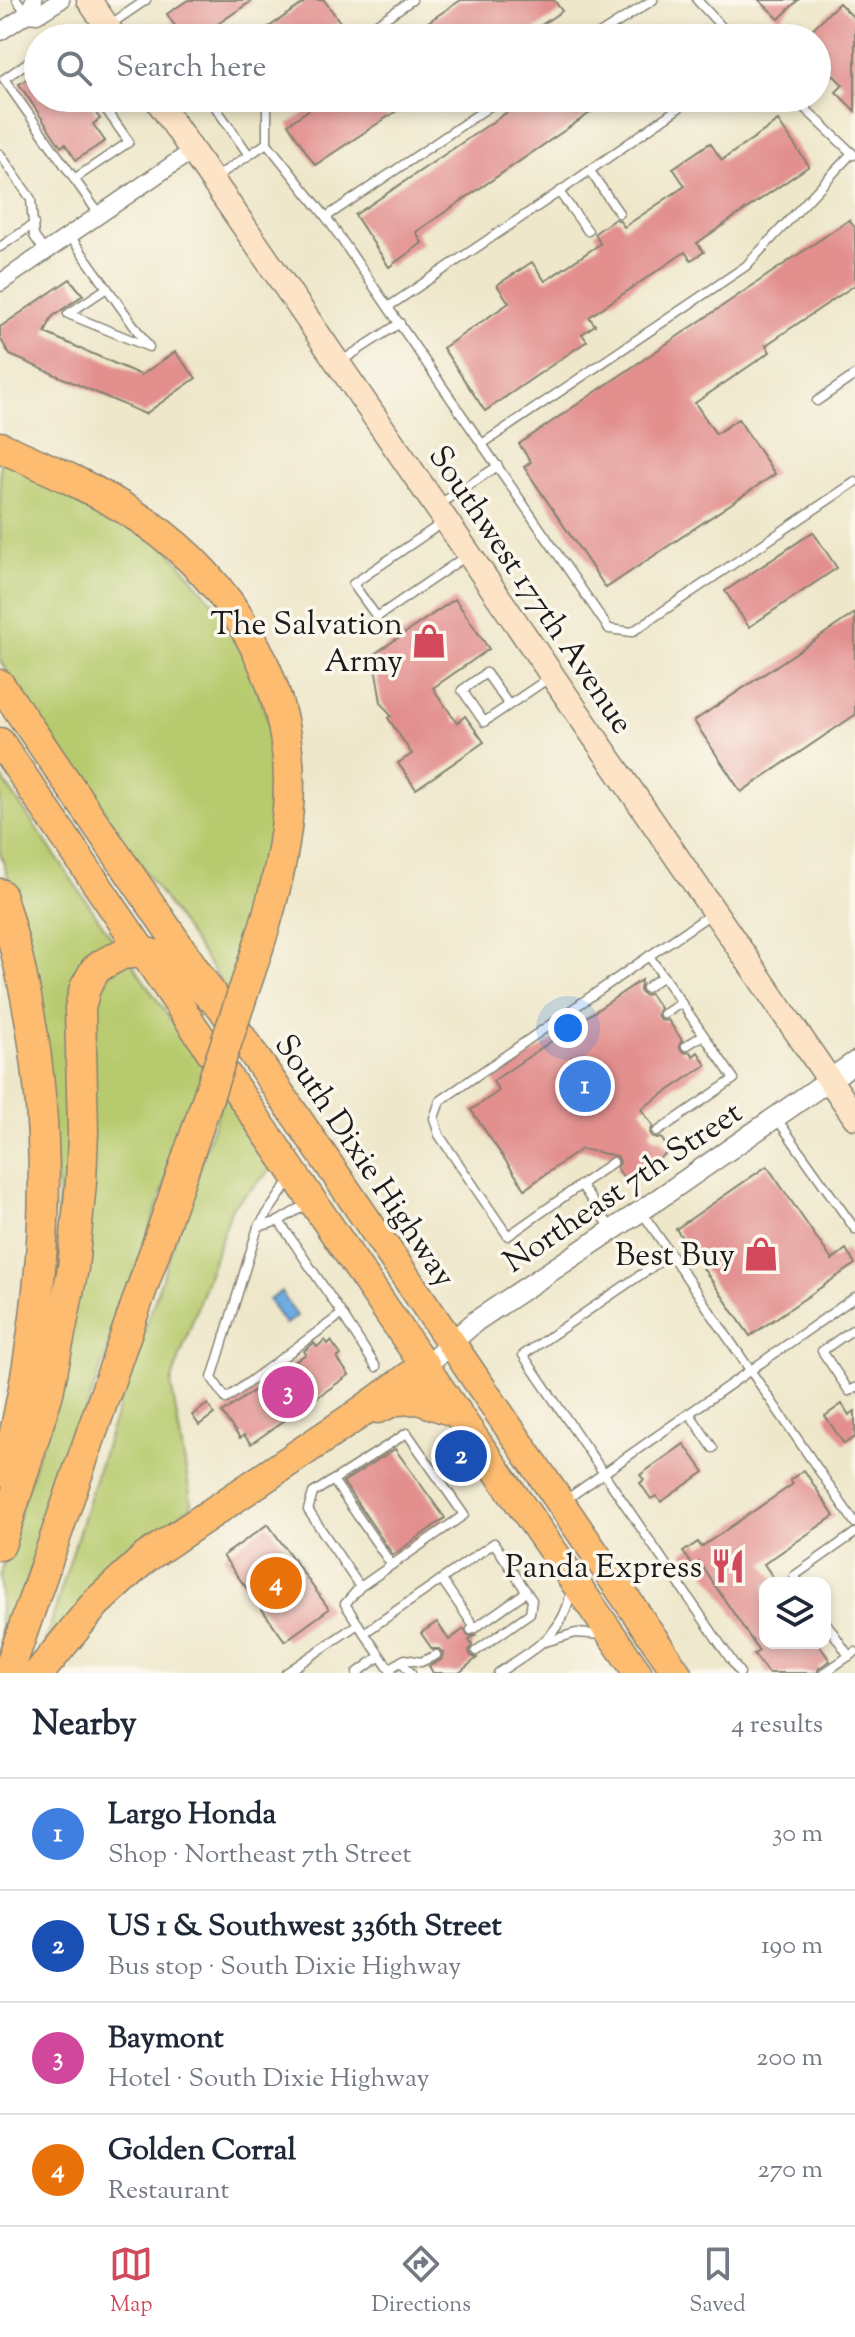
<!DOCTYPE html>
<html lang="en">
<head>
<meta charset="utf-8">
<style>
	body { margin:0; font-family:"Sorts Mill Goudy",serif; background:#f6f6f7; color:#1f2937 }
	.controls { position:absolute; right:24px; bottom:24px; display:grid; overflow:hidden; border-radius:16px; box-shadow:0 4px 12px #0003 }
	.controls button { width:72px; height:72px; display:grid; place-items:center; padding:0; border:0; border-bottom:2px solid #e0e1e3; background:#fff; color:#1f2937; font:40px sans-serif }
	.you { position:absolute; left:568px; top:1028px; width:28px; height:28px; margin:-20px; border:6px solid #fff; border-radius:50%; background:#1a73e8; box-shadow:0 0 0 12px #1a73e833 }
	.badge { display:grid; place-items:center; width:52px; height:52px; border-radius:50%; background:#d1495b; color:#fff; font-size:26px; font-weight:700 }
	.pin { position:absolute; translate:-50% -50%; border:4px solid #fff; box-shadow:0 2px 8px #0006 }
	.list { margin:0; padding:0; list-style:none }
	h2 { display:flex; justify-content:space-between; align-items:center; height:104px; margin:0; padding:0 32px; font-size:34px }
	h2 small { font-size:26px; font-weight:400; color:#747a83 }
	.list li { display:grid; grid-template-columns:52px 1fr auto; gap:24px; align-items:center; box-sizing:border-box; height:112px; padding:0 32px; border-top:2px solid #e0e1e3 }
	.list b { display:block; font-size:30px; white-space:nowrap }
	.list p { margin:0; font-size:26px; white-space:nowrap; color:#747a83 }
	.list em { font-size:26px; font-style:normal; color:#747a83 }
	.icon { flex:none; width:44px; height:44px; fill:none; stroke:currentColor; stroke-width:2; stroke-linecap:round; stroke-linejoin:round }
	.map { position:relative; flex:none; width:855px; height:1673px; overflow:hidden }
	.search { position:absolute; background:#fff; box-shadow:0 4px 12px #0003; left:24px; right:24px; top:24px; height:88px; display:flex; align-items:center; gap:20px; box-sizing:border-box; padding:0 28px; border-radius:44px; color:#747a83; font-size:30px }
	.sheet { height:552px; background:#fff }
	nav { display:flex; justify-content:space-around; align-items:center; box-sizing:border-box; height:112px; border-top:2px solid #e0e1e3; background:#fff; font-size:22px; color:#747a83 }
	nav a { display:grid; justify-items:center; gap:4px }
	nav .on { color:#d1495b }
	.map>svg:first-child { display:block }
	.green { fill:#b7ca6d; stroke:#6a7344; stroke-width:2 }
	.water { fill:#6dace0; stroke:#44647e; stroke-width:2 }
	.building { fill:#e28f8e }
	.lines { fill:none; stroke-linecap:round; stroke-linejoin:round }
	.service-casing { stroke:#858273; stroke-width:11 }
	.minor-casing { stroke:#858273; stroke-width:19 }
	.tertiary-casing { stroke:#858273; stroke-width:23 }
	.secondary-casing { stroke:#858273; stroke-width:27 }
	.trunk-casing { stroke:#858273; stroke-width:31 }
	.motorway-casing { stroke:#858273; stroke-width:33 }
	.service { stroke:#fff; stroke-width:8 }
	.minor { stroke:#fff; stroke-width:16 }
	.tertiary { stroke:#fff; stroke-width:20 }
	.secondary { stroke:#fee4c6; stroke-width:24 }
	.trunk { stroke:#fdbc70; stroke-width:28 }
	.motorway { stroke:#fdbc70; stroke-width:30 }
	.motorway-bridge-casing { stroke:#858273; stroke-width:33; stroke-linecap:butt }
	.motorway-bridge { stroke:#fdbc70; stroke-width:30 }
	.labels { text-anchor:middle; stroke-width:7; stroke-linejoin:round; paint-order:stroke }
	.street-label { font-size:32px; fill:#1c1c1c; stroke:#fbf7ec }
	.poi-label { font-size:32px; fill:#1c1c1c; stroke:#fbf7ec; text-anchor:end }
</style>
</head>
<body>
<div class="map">
<svg width="855" height="1673" viewBox="0 0 855 1673">
	<rect width="100%" height="100%" fill="#fbf7ec"/>
	<filter id="ink" filterUnits="userSpaceOnUse"><feTurbulence type="fractalNoise" baseFrequency=".0125" numOctaves="2"/><feDisplacementMap in="SourceGraphic" scale="16" xChannelSelector="R" yChannelSelector="G"/><feConvolveMatrix kernelMatrix="1 2 1 2 8 2 1 2 1" color-interpolation-filters="sRGB"/></filter>
	<filter id="wash" filterUnits="userSpaceOnUse"><feTurbulence type="fractalNoise" baseFrequency=".006" numOctaves="4" result="noise"/><feDisplacementMap in="SourceGraphic" scale="32" xChannelSelector="R" yChannelSelector="G"/><feGaussianBlur stdDeviation="1.8" result="paint"/><feColorMatrix in="noise" values="0 0 0 0 0 0 0 0 0 0 0 0 0 0 0 0 0 1.4 0 .05"/><feComposite in="paint" operator="in"/></filter>
	<g filter="url(#wash)">
		<rect width="100%" height="100%" fill="#eee7ca"/>
		<g class="green">
			<polygon points="0,455 165,545 240,635 278,752 271,854 230,995 0,661"/>
			<polygon points="0,775 118,947 109,949 73,1080 64,1258 43,1356 55,1264 58,1193 24,928 0,852"/>
			<polygon points="129,959 205,1069 0,1659 0,1577 47,1424 92,987"/>
			<polygon points="224,1094 275,1166 232,1207 171,1383 192,1506 157,1531 124,1559 43,1649 103,1453"/>
		</g>
		<polygon class="water" points="281,1292 297,1316 285,1324 269,1300"/>
		<g id="blocks">
			<g class="building">
				<polygon points="188,0 253,0 197,38 183,38 167,14"/>
				<polygon points="308,0 324,0 340,22 317,38 253,38"/>
				<polygon points="461,0 554,0 562,11 522,38 404,38"/>
				<polygon points="759,0 798,0 779,19"/>
				<polygon points="839,3 855,19 855,111 836,92 843,85 817,58 817,38 803,38"/>
				<polygon points="38,72 38,98 86,98 100,119 93,124 105,141 76,160 65,144 61,147 19,84"/>
				<polygon points="312,98 416,98 315,165 288,124 316,105"/>
				<polygon points="528,98 612,98 416,232 422,243 389,267 355,215"/>
				<polygon points="778,121 809,166 697,243 704,252 691,260 685,252 589,317 595,325 582,334 587,341 485,411 443,348 509,303 497,285 532,262 545,281 600,244 595,233 615,219 619,220 624,227 685,186 673,168 710,143 722,160"/>
				<polygon points="849,220 855,228 855,285 766,345 770,352 695,403 716,434 738,419 775,474 606,588 524,467 531,462 519,444"/>
				<polygon points="70,279 83,295 52,317 45,333 141,375 175,352 196,378 145,414 10,355 0,338 0,327"/>
				<polygon points="813,532 837,568 749,627 725,591"/>
				<polygon points="455,599 489,649 433,688 457,723 465,716 484,742 416,789 398,763 412,754 388,718 391,716 381,702 373,655"/>
				<polygon points="855,613 855,715 741,792 694,721"/>
				<polygon points="641,980 640,991 644,995 650,994 660,1008 657,1014 659,1018 664,1021 668,1020 682,1040 679,1046 681,1050 686,1053 690,1052 693,1056 698,1052 706,1065 641,1109 653,1126 650,1132 652,1137 657,1139 661,1138 670,1151 626,1181 617,1168 620,1162 617,1156 581,1149 525,1189 471,1110 499,1091 493,1081"/>
				<polygon points="767,1166 832,1260 846,1249 855,1264 750,1336 676,1229"/>
				<polygon points="325,1340 328,1344 331,1341 341,1355 337,1358 349,1375 251,1444 244,1435 240,1438 222,1413 306,1354 304,1351 314,1343 317,1347"/>
				<polygon points="208,1404 214,1414 199,1425 192,1415"/>
				<polygon points="842,1404 849,1415 855,1411 855,1437 844,1444 825,1416"/>
				<polygon points="684,1444 704,1472 661,1502 656,1496 651,1499 640,1483 644,1480 640,1475"/>
				<polygon points="395,1449 445,1518 393,1555 343,1482"/>
				<polygon points="804,1470 834,1516 764,1564 777,1583 765,1583 765,1643 818,1643 830,1661 819,1668 817,1673 768,1673 754,1654 759,1651 699,1562 693,1566 683,1552 698,1542 701,1547 793,1484 790,1480"/>
				<polygon points="268,1524 329,1609 285,1641 223,1556"/>
				<polygon points="437,1622 449,1640 464,1629 468,1636 475,1636 469,1640 472,1645 469,1651 471,1656 477,1658 459,1673 433,1673 429,1666 441,1660 443,1653 439,1649 432,1649 421,1633"/>
			</g>
		</g>
	</g>
	<g filter="url(#ink)">
		<use href="#blocks" fill-opacity="0" stroke="#858273" stroke-width="2"/>
		<g class="lines">
			<g class="service-casing">
				<g id="service">
					<polyline points="17,0 27,14"/>
					<polyline points="697,0 732,38"/>
					<polyline points="108,26 146,0"/>
					<polyline points="356,38 412,0"/>
					<polyline points="593,38 653,0"/>
					<polyline points="38,55 4,79 99,214"/>
					<polyline points="209,98 249,155"/>
					<polyline points="794,98 854,155"/>
					<polyline points="267,143 326,217 609,629 632,632 855,482"/>
					<polyline points="0,154 31,199 34,236 45,252"/>
					<polyline points="590,171 619,213"/>
					<polyline points="216,177 267,143 267,98"/>
					<polyline points="74,179 129,142 98,98"/>
					<polyline points="559,192 588,231"/>
					<polyline points="326,217 502,98"/>
					<polyline points="70,236 149,347 68,314 107,288"/>
					<polyline points="0,247 34,224"/>
					<polyline points="388,307 559,192 693,98"/>
					<polyline points="340,362 400,323"/>
					<polyline points="817,401 855,375"/>
					<polyline points="482,444 746,266 852,153"/>
					<polyline points="438,505 498,466"/>
					<polyline points="442,523 353,584 377,617 466,556"/>
					<polyline points="509,705 486,673 462,690 484,722 549,678"/>
					<polyline points="649,956 711,914"/>
					<polyline points="646,988 663,976"/>
					<polyline points="664,1014 681,1003"/>
					<polyline points="686,1046 703,1035"/>
					<polyline points="777,1119 855,1229"/>
					<polyline points="613,1162 508,1236 439,1135 434,1118 440,1101 649,956 734,1079 657,1132"/>
					<polyline points="581,1185 611,1228"/>
					<polyline points="641,1211 855,1523"/>
					<polyline points="279,1221 342,1314 226,1399 212,1378 258,1227 290,1180"/>
					<polyline points="258,1227 279,1221 307,1204"/>
					<polyline points="671,1254 523,1355 740,1673"/>
					<polyline points="342,1314 376,1367"/>
					<polyline points="855,1328 822,1351 849,1391 855,1388"/>
					<polyline points="689,1413 713,1448"/>
					<polyline points="333,1480 391,1564"/>
					<polyline points="564,1501 855,1297"/>
					<polyline points="442,1580 475,1628 471,1630"/>
					<polyline points="799,1583 794,1576 855,1533"/>
					<polyline points="825,1621 849,1656 855,1652"/>
					<polyline points="358,1624 345,1604 360,1587 464,1515 407,1433 313,1493 308,1510 360,1587"/>
					<polyline points="475,1628 526,1592"/>
					<polyline points="364,1633 494,1543 532,1600 530,1613 476,1651"/>
					<polyline points="545,1642 576,1633 602,1635"/>
					<polyline points="401,1661 411,1673"/>
					<polyline points="389,1669 405,1659 421,1662 436,1655"/>
					<polyline points="286,1673 358,1624 392,1673"/>
					<polyline points="357,1673 380,1656"/>
					<path d="M498,1673C532,1650 565,1635 571,1590"/>
					<polyline points="824,1673 849,1656"/>
				</g>
			</g>
			<g class="minor-casing">
				<g id="minor">
					<polyline points="27,14 37,15 61,0"/>
					<polyline points="0,32 27,14 34,0"/>
					<polyline points="0,283 192,151"/>
				</g>
			</g>
			<g class="tertiary-casing">
				<polyline id="tertiary" points="425,1366 476,1321 641,1211 855,1062"/>
			</g>
			<g class="secondary-casing">
				<g id="secondary">
					<polyline points="89,0 115,38"/>
					<polyline points="156,98 855,1117"/>
				</g>
			</g>
			<g class="trunk-casing">
				<g id="trunk">
					<polyline points="0,684 677,1673"/>
					<polyline points="0,742 456,1412 638,1673"/>
				</g>
			</g>
			<g class="motorway-casing">
				<g id="motorway">
					<path d="M0,447C50,469 100,491 145,522C231,581 288,677 289,782C289,841 274,898 256,954"/>
					<path d="M0,894C61,1090 54,1274 6,1472"/>
					<polyline points="378,1408 396,1400 418,1399 456,1412"/>
					<polyline points="0,1545 48,1393 73,1268 81,1182 83,1132 80,1008 85,988 95,970 103,964 122,954 143,952 165,958 175,964 215,1000"/>
					<polyline points="8,1673 196,1133"/>
					<polyline points="39,1673 96,1603 145,1558 357,1415 425,1366"/>
				</g>
			</g>
			<use href="#service" class="service"/>
			<use href="#minor" class="minor"/>
			<use href="#tertiary" class="tertiary"/>
			<use href="#secondary" class="secondary"/>
			<use href="#trunk" class="trunk"/>
			<use href="#motorway" class="motorway"/>
			<g class="motorway-bridge-casing">
				<polyline id="motorway-bridge" points="196,1133 256,954"/>
			</g>
			<use href="#motorway-bridge" class="motorway-bridge"/>
		</g>
	</g>
	<defs>
		<g id="shop-bare" transform="scale(2.76)"><path d="M-5-2.5h2.3a2.7 3.5 0 0 1 5.4 0H5L5.5 6h-11ZM-1.5-2.5h3a1.5 2.3 0 0 0-3 0Z" fill="#d1495b" stroke="#fbf7ec" stroke-width="2.5" paint-order="stroke"/></g>
		<g id="restaurant-bare" transform="scale(2.76)"><path d="M-5-6h1v4h1v-4h1v4h1v-4h1v5L-1.5 .5V6h-2V.5L-5-1ZM5-6V6H3V1.5H1.5Q1.5-4 5-6Z" fill="#d1495b" stroke="#fbf7ec" stroke-width="2.5" paint-order="stroke"/></g>
	</defs>
	<g fill-rule="evenodd">
		<use href="#shop-bare" x="429" y="641"/>
		<use href="#shop-bare" x="761" y="1254"/>
		<use href="#restaurant-bare" x="728" y="1566"/>
	</g>
	<g class="labels">
		<g class="street-label">
			<text transform="translate(532 589) rotate(56)" y="11">Southwest 177th Avenue</text>
			<text transform="translate(366 1160) rotate(56)" y="11">South Dixie Highway</text>
			<text transform="translate(622 1186) rotate(-34)" y="11">Northeast 7th Street</text>
		</g>
		<g class="poi-label">
			<text x="403" y="634">The Salvation<tspan x="403" dy="37">Army</tspan></text>
			<text x="735" y="1265">Best Buy</text>
			<text x="702" y="1577">Panda Express</text>
		</g>
	</g>
</svg>
<div class="controls">
<button><svg class="icon" aria-label="layers" viewBox="0 0 24 24"><path d="M12 4l9 5-9 5-9-5zM3 14l9 5 9-5"/></svg></button>
</div>
<div class="you"></div>
<div class="pin badge" style="left:585px;top:1086px;background:#3f7fe0">1</div>
<div class="pin badge" style="left:461px;top:1456px;background:#1a4fb4">2</div>
<div class="pin badge" style="left:288px;top:1392px;background:#d1479c">3</div>
<div class="pin badge" style="left:276px;top:1583px;background:#e8710a">4</div>
<div class="search"><svg class="icon" aria-label="search" viewBox="0 0 24 24"><circle cx="10" cy="10" r="6"/><path d="M15 15l6 6"/></svg>Search here</div>
</div>
<section class="sheet">
<h2>Nearby<small>4 results</small></h2>
<ul class="list">
<li><span class="badge" style="background:#3f7fe0">1</span><div><b>Largo Honda</b><p>Shop · Northeast 7th Street</p></div><em>30 m</em></li>
<li><span class="badge" style="background:#1a4fb4">2</span><div><b>US 1 &amp; Southwest 336th Street</b><p>Bus stop · South Dixie Highway</p></div><em>190 m</em></li>
<li><span class="badge" style="background:#d1479c">3</span><div><b>Baymont</b><p>Hotel · South Dixie Highway</p></div><em>200 m</em></li>
<li><span class="badge" style="background:#e8710a">4</span><div><b>Golden Corral</b><p>Restaurant</p></div><em>270 m</em></li>
</ul>
</section>
<nav>
<a class="on"><svg class="icon" aria-label="map" viewBox="0 0 24 24"><path d="M3 6l6-2 6 2 6-2v14l-6 2-6-2-6 2zM9 4v14M15 6v14"/></svg>Map</a>
<a><svg class="icon" aria-label="directions" viewBox="0 0 24 24"><path d="M12 3l9 9-9 9-9-9zM9 14v-3h6M13 9l2 2-2 2"/></svg>Directions</a>
<a><svg class="icon" aria-label="saved" viewBox="0 0 24 24"><path d="M7 4h10v16l-5-4-5 4z"/></svg>Saved</a>
</nav>
</body>
</html>
